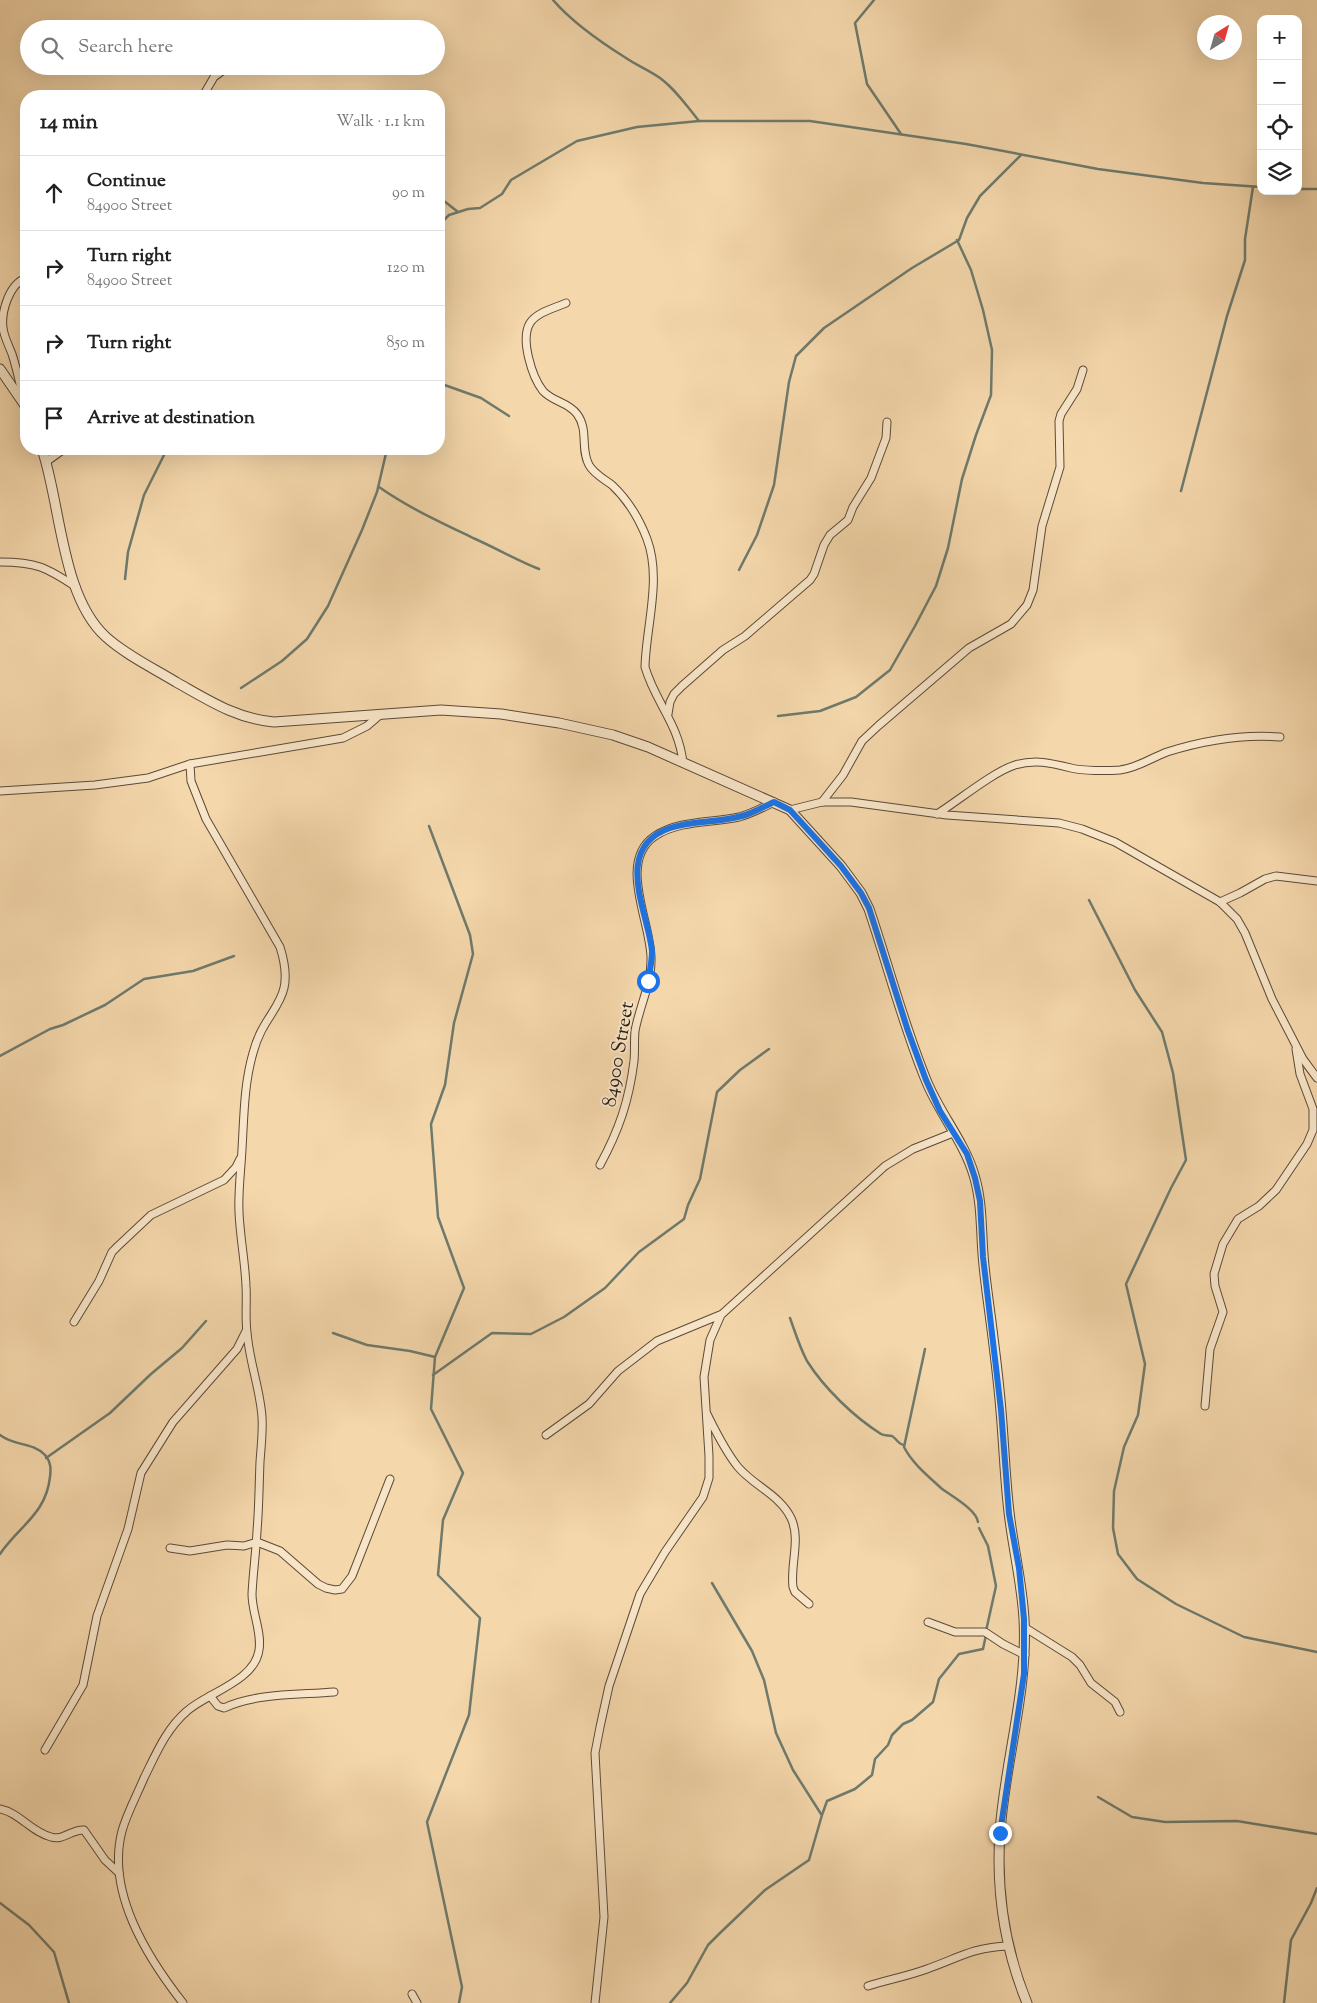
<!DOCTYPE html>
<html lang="en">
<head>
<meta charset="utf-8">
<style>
	body { margin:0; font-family:"Sorts Mill Goudy",serif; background:#f2f2f2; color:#222 }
	.controls { position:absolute; right:15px; top:15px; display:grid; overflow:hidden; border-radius:10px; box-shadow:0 5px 20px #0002 }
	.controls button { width:45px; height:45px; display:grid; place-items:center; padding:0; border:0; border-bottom:1px solid #e0e0e0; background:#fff; color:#222; font:25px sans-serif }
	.compass { position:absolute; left:1197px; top:15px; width:45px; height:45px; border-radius:50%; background:#fff; box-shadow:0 5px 20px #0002; rotate:37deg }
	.stop { position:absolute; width:15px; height:15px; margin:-11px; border:4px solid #1a73e8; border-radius:50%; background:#fff }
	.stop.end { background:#1a73e8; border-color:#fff; box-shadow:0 1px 5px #0008 }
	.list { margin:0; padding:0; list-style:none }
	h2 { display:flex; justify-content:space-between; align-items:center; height:65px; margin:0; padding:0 20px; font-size:21px }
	h2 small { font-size:16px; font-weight:400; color:#767676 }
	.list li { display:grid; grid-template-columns:32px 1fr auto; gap:15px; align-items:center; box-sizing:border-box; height:75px; padding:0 20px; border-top:1px solid #e0e0e0 }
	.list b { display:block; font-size:19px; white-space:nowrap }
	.list p { margin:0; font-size:16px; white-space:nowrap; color:#767676 }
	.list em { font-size:16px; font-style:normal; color:#767676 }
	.icon { flex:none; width:28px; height:28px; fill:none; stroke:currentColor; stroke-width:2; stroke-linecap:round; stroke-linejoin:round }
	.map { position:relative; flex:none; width:1317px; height:2003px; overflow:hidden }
	.search { position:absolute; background:#fff; box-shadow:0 5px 20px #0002; left:20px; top:20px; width:425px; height:55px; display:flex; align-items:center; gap:12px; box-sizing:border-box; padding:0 18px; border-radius:28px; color:#767676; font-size:19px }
	.panel { position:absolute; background:#fff; box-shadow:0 5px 20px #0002; left:20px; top:90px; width:425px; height:365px; border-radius:20px }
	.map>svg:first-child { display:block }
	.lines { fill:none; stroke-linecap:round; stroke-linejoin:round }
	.stream { stroke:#6e7a6d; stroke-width:2.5 }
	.minor-casing { stroke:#5b4a38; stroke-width:9 }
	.tertiary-casing { stroke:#5b4a38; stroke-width:11 }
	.minor { stroke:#f8e5c8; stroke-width:7 }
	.tertiary { stroke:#f8e5c8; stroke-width:9 }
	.route { stroke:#1a73e8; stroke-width:6 }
	.labels { text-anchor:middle; stroke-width:4; stroke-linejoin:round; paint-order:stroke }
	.street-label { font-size:20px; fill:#281b12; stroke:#f8e5c8 }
</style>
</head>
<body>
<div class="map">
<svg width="1317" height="2003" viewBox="0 0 1317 2003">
	<rect width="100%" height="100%" fill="#f4d7ab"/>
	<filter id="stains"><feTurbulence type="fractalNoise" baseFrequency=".004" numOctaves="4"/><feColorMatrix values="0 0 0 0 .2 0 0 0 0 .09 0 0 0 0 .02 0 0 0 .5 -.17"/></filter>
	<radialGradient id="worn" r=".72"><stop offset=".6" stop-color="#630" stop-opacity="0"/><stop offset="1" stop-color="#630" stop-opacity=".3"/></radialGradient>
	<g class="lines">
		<g class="stream">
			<path d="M553,0C571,21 602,43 626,58C636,65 649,70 660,78C675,89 687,106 699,121"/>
			<polyline points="874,0 855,23 867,84 901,134"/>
			<polyline points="1298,189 1317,189"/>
			<polyline points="439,197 458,212"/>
			<polyline points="439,225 449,215 468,209 480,208 502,194 511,180 577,141 637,127 699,121 810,121 966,144 1098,169 1203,183 1261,187"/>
			<polyline points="439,383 481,398 509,416"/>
			<path d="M379,487C409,508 440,522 473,538C496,548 516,560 539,569"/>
			<polyline points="1181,491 1227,316 1245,260 1245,239 1253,187"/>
			<polyline points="739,570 757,535 774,485 789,382 796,356 824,328 912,268 959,240 967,218 980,196 1021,155"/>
			<polyline points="125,579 128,552 144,495 167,449"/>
			<polyline points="241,688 282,661 307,639 328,606 362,530 377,492 387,449"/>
			<polyline points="778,716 820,711 856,697 890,670 915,626 936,586 948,548 962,479 976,435 991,395 992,350 983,310 971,270 957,240"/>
			<polyline points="429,826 470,935 473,954 454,1023 445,1085 431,1124 438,1217 464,1288 435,1357 431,1409 463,1473 443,1520 438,1575 480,1618 469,1715 427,1822 462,1987 459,2003"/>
			<polyline points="1089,900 1135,990 1162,1032 1173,1073 1186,1160 1171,1188 1126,1284 1145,1364 1138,1415 1124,1447 1114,1491 1113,1528 1118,1554 1137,1579 1176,1604 1244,1637 1317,1652"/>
			<polyline points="0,1056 50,1029 63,1025 105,1005 144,979 193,971 234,956"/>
			<path d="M790,1318C795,1332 800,1348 807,1361C824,1388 854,1417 881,1434C884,1436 888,1435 892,1436C896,1438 898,1444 904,1445"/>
			<polyline points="333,1333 367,1345 410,1351 435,1357"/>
			<path d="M925,1349L904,1447C912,1463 928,1476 941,1488C951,1496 976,1509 978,1522"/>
			<polyline points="433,1375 492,1333 531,1334 564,1317 605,1288 639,1252 684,1219 688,1205 700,1179 717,1092 740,1070 769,1049"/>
			<path d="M0,1435C13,1446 33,1442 45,1455C51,1462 51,1469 50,1477C46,1514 19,1526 0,1554"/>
			<polyline points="46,1458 110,1413 151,1374 182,1348 206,1321"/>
			<polyline points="979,1528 988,1546 996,1586 986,1631"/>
			<polyline points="712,1583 752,1651 764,1680 776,1733 793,1770 821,1814"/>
			<polyline points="1098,1797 1132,1817 1165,1822 1237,1821 1317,1834"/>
			<polyline points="0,1903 29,1925 54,1952 69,2003"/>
			<polyline points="670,2003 687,1983 708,1945 720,1933 765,1890 809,1860 822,1815 827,1801 855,1789 872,1775 875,1759 888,1745 892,1735 903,1724 912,1720 933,1702 939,1679 959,1654 983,1649 986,1635"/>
			<polyline points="1284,2003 1291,1940 1311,1903 1317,1888"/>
		</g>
		<g class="minor-casing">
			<g id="minor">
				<polyline points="203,96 214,77 229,66"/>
				<path d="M566,303C555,308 537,312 530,323C520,339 532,377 543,391C553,402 568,402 577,414C589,430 580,449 589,465C594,474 604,479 612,485C628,500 639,518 647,539C662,579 646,626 645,667C655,702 679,724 683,763"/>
				<path d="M24,401C20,385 17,369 12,354C9,346 4,337 3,328C1,312 9,284 26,278"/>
				<polyline points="46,462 64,449"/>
				<path d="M0,562C36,562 46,567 76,587"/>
				<polyline points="668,714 670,702 674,694 682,686 723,650 745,636 810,580 814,574 824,545 830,535 848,520 853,507 871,478 886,438 887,422"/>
				<polyline points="0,791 95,785 148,778 190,764 343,738 367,726 381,714"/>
				<polyline points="822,802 843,775 862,741 878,726 969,648 1011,624 1027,605 1033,590 1042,526 1060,467 1059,421 1061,414 1077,389 1083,370"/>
				<polyline points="790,810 822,802 851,802 947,815 1059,823 1082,829 1115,842 1220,902 1237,919 1245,933 1272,999 1303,1059 1317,1078"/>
				<path d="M937,814C958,801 993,772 1015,765C1035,759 1051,763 1071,768C1083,771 1107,771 1120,770C1137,768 1151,758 1167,752C1202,741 1243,734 1280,737"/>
				<polyline points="1220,902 1240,893 1265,879 1276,876 1317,881"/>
				<path d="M600,1165C619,1130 629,1101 634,1061C635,1051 634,1041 635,1031C639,1008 651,985 651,961C653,926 616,862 655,836C679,820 712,823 739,817C751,814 762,808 774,802"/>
				<polyline points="74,1322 99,1281 112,1252 118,1246 151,1215 224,1180 236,1167 240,1159"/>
				<polyline points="1205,1406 1210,1349 1223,1312 1215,1286 1214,1274 1223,1244 1238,1219 1259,1206 1276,1190 1307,1144 1313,1130 1313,1109 1300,1074 1296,1049"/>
				<path d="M707,1414C716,1432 725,1451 738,1467C754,1486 780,1495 791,1518C801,1539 790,1565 793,1587L795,1592L809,1604"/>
				<polyline points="546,1435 589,1404 618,1371 657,1341 720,1315"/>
				<polyline points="170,1548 190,1551 227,1545 244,1546 257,1542 280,1551 318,1584 326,1588 335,1590 342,1589 352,1576 390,1479"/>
				<polyline points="928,1622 955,1632 985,1632 1003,1644 1025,1655"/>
				<polyline points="1024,1627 1072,1657 1080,1665 1091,1683 1115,1702 1120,1712"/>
				<path d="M210,1696L218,1706L224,1708C255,1693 300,1695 334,1692"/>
				<polyline points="45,1750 83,1685 97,1616 128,1529 141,1473 173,1422 237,1349 246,1331"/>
				<path d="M0,1809C20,1813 31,1832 51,1837C63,1841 72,1829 84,1830L105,1860L119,1873"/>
				<path d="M868,1986C887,1980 908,1976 927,1969C958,1958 974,1947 1008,1946"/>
				<polyline points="412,1994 417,2003"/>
				<path d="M183,2003C147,1957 106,1892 122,1831C127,1813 137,1795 144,1778C156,1754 166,1729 187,1711C207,1693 255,1681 259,1650C262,1632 252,1613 252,1594C253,1573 256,1552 257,1531C259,1508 259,1485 260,1462C261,1447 263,1432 262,1417C260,1388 249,1361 247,1332C245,1317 247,1301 246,1286C245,1261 240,1237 239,1212C238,1191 241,1170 242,1149C244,1116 244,1084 253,1053C265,1006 298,1004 280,947L206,819L191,781L190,764"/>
				<polyline points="595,2003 604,1917 595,1753 600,1727 609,1686 640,1594 665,1552 703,1497 709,1478 709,1456 704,1377 710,1340 721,1315 885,1166 913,1149 953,1133"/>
			</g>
		</g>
		<g class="tertiary-casing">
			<g id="tertiary">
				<polyline points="0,369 26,407"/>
				<path d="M42,449C61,505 61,596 106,637C126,655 153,668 176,682C208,700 237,719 274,722L441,710L501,714L559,723L613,735L648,747L790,810L841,866L861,893L869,909C888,965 903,1024 926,1080C939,1113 964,1141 974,1175C982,1201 981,1228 983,1254C984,1269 986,1284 988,1299C993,1336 998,1374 1001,1411C1004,1445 1005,1479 1009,1512C1013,1548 1022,1583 1024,1619C1028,1691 1005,1760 1000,1832C996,1890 1005,1949 1027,2003"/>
			</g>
		</g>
		<use href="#minor" class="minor"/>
		<use href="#tertiary" class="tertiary"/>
	</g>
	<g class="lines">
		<path class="route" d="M648,981C650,971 652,961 652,951C648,912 612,848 670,828C693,820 718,823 742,816C753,813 763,807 774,802L790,810L841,866L861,893L869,908L908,1031L926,1080L940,1111L967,1154L975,1178L980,1201L983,1257L1001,1410L1009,1514L1019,1568L1024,1619V1674L1000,1833"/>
	</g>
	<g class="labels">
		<g class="street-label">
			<text transform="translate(617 1054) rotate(-80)" y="7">84900 Street</text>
		</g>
	</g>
	<rect width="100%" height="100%" filter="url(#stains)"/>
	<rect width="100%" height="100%" fill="url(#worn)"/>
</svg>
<div class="controls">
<button>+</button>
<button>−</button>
<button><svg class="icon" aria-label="locate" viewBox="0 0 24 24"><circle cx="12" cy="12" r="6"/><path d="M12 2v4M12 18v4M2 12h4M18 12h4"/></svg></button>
<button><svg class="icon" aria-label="layers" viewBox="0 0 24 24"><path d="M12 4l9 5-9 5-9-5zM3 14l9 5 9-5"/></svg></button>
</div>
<svg class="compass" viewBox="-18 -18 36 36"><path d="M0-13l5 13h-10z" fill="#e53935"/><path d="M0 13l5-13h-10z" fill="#767676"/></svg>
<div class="stop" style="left:648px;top:981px"></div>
<div class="stop end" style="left:1000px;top:1833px"></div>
<div class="search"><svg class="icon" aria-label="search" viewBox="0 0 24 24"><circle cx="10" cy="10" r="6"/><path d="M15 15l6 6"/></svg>Search here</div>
<section class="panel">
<h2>14 min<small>Walk · 1.1 km</small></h2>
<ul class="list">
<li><svg class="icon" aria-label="ahead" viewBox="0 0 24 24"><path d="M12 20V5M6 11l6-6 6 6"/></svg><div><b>Continue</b><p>84900 Street</p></div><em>90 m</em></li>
<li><svg class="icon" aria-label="right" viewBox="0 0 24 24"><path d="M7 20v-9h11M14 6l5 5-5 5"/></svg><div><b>Turn right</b><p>84900 Street</p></div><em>120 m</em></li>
<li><svg class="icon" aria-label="right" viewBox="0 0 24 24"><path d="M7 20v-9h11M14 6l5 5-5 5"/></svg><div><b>Turn right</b></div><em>850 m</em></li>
<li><svg class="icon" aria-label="arrive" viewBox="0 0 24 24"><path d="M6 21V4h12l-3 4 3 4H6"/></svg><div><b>Arrive at destination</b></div></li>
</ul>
</section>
</div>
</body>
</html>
